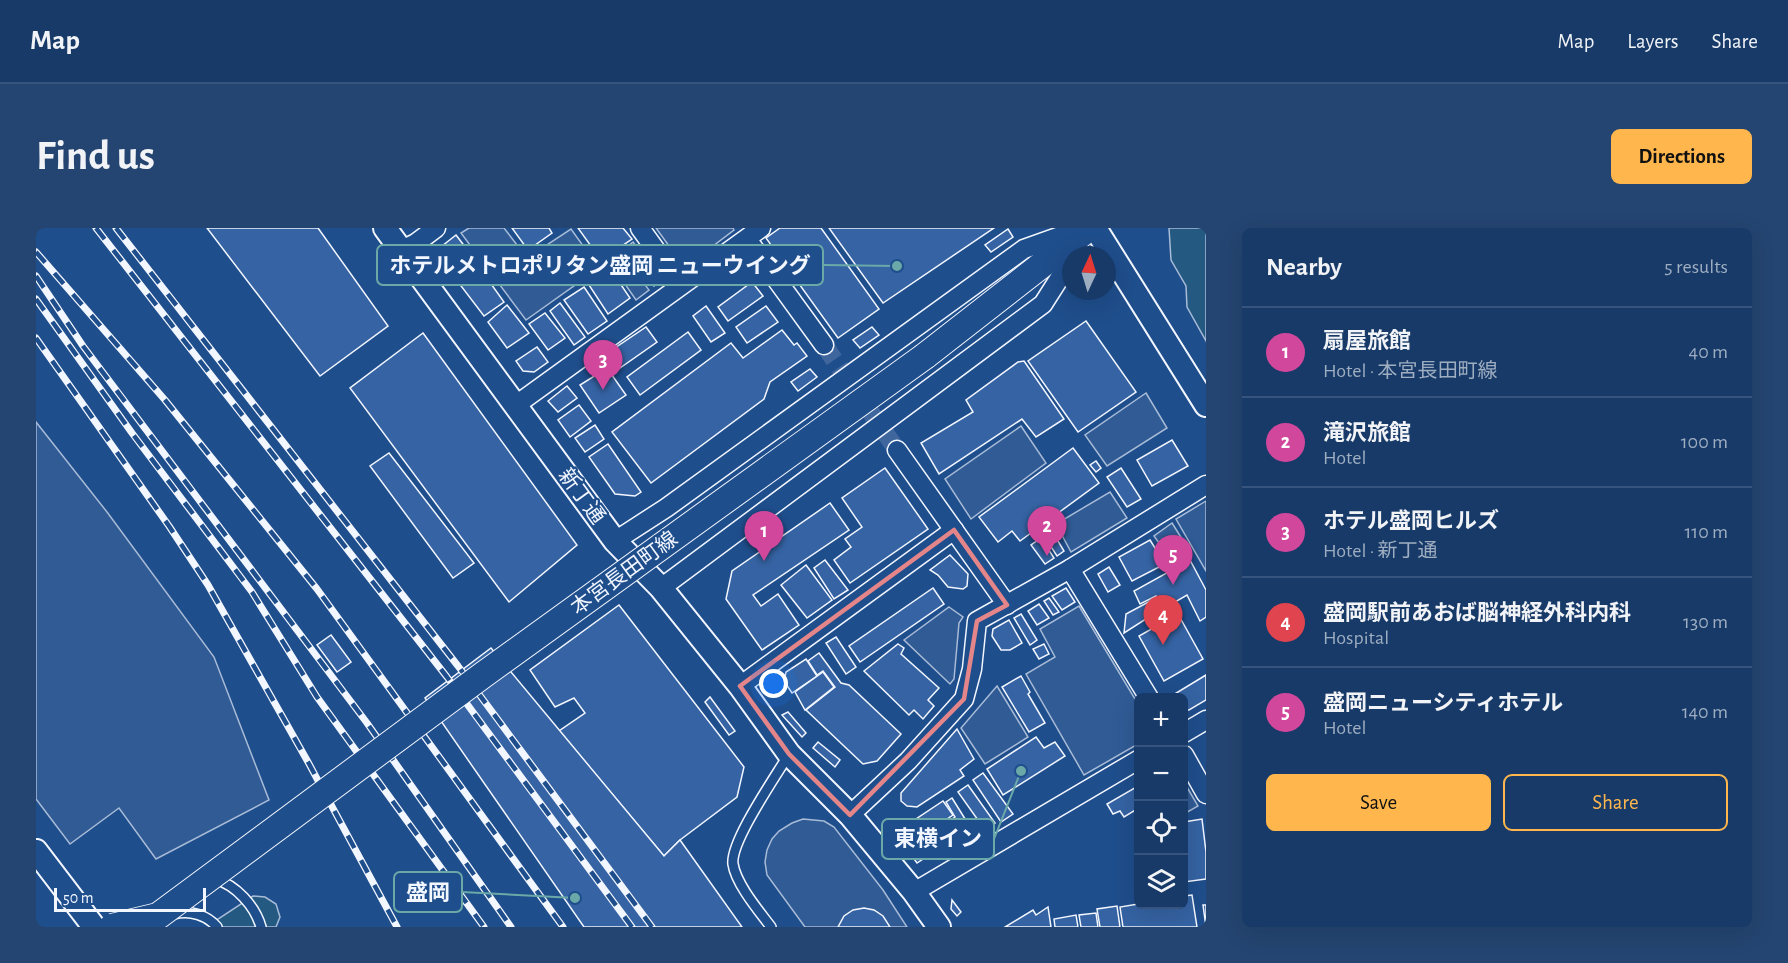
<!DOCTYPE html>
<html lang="en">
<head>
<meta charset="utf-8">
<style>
	body { margin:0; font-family:"Alegreya Sans","Noto Sans JP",sans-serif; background:#244571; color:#f1f3f6 }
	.controls { position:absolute; right:18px; bottom:18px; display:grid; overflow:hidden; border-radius:9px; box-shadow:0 6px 24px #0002 }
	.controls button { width:54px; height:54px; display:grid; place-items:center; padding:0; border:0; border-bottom:2px solid #36547d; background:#173a69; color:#f1f3f6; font:30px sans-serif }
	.compass { position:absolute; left:1026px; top:18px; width:54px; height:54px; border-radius:50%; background:#173a69; box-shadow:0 6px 24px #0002; rotate:4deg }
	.scale { position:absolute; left:18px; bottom:15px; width:152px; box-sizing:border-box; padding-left:6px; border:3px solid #f2f6ff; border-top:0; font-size:16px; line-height:21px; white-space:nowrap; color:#f2f6ff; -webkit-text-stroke:4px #1f4e8c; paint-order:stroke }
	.you { position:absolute; left:738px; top:456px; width:21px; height:21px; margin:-15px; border:4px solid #fff; border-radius:50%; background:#1a73e8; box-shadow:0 0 0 9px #1a73e833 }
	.badge { display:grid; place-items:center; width:39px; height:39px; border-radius:50%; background:#ffb74d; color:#fff; font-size:20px; font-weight:700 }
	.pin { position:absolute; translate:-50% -50px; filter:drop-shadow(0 2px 3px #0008) }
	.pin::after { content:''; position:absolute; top:32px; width:21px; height:18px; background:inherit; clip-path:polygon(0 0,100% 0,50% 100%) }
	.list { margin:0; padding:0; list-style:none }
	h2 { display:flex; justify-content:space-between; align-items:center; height:78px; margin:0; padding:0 24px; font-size:26px }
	h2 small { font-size:20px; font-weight:400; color:#9eadc0 }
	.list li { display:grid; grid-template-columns:39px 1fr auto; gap:18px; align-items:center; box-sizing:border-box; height:90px; padding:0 24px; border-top:2px solid #36547d }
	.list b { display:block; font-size:22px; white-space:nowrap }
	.list p { margin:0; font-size:20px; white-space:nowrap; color:#9eadc0 }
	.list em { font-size:20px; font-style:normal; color:#9eadc0 }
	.actions { display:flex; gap:12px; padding:18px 24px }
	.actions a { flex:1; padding:14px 0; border:2px solid #ffb74d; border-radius:9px; text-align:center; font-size:21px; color:#ffb74d }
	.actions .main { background:#ffb74d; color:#111 }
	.icon { flex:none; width:33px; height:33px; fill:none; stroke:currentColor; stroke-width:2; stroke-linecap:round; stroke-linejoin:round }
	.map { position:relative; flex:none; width:1170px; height:699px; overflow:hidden; border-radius:9px }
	header { display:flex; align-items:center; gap:36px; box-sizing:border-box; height:84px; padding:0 30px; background:#173a69; border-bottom:2px solid #36547d }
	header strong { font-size:28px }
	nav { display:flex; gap:33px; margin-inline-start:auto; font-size:21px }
	.intro { display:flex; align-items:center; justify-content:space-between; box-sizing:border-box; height:144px; padding:0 36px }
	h1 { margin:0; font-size:42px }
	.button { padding:15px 27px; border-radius:9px; background:#ffb74d; color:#111; font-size:21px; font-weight:700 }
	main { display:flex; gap:36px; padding:0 36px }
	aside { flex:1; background:#173a69; border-radius:9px; box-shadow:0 6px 24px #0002 }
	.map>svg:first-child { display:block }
	.green { fill:#245a82; stroke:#a8bbd7; stroke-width:1.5 }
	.parking { fill:#305b95; stroke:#a8bbd7; stroke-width:1.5 }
	.building { fill:#3563a3; stroke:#f2f6ff; stroke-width:1.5 }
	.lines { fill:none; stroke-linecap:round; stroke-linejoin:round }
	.minor-tunnel { stroke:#3f679d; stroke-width:18; stroke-dasharray:18 9; stroke-linecap:butt }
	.service-casing { stroke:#f2f6ff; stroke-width:12 }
	.minor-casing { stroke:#f2f6ff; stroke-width:21 }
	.tertiary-casing { stroke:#f2f6ff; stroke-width:26 }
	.secondary-casing { stroke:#f2f6ff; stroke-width:28 }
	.service { stroke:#1f4e8c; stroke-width:9 }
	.minor { stroke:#1f4e8c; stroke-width:18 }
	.tertiary { stroke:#1f4e8c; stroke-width:22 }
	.secondary { stroke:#1f4e8c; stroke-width:26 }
	.rail-casing { stroke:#f2f6ff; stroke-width:7 }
	.rail { stroke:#1f4e8c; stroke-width:4.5; stroke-dasharray:14; stroke-linecap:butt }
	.secondary-bridge-casing { stroke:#f2f6ff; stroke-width:28; stroke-linecap:butt }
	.secondary-bridge { stroke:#1f4e8c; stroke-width:26 }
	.marked { fill:none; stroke:#e38589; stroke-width:4.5; stroke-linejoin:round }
	.labels { text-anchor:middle; stroke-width:4.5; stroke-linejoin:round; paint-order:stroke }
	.street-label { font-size:21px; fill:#f2f6ff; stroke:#1f4e8c }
	.leader { fill:none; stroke:#6aa9a8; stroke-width:2 }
	.callout-dot { fill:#6aa9a8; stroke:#1f4e8c; stroke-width:2 }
	.callout { fill:#1f4e8c; stroke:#6aa9a8; stroke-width:2 }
	.callout-label { font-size:22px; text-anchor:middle; font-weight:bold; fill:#f2f6ff }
</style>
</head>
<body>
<header>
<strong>Map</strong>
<nav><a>Map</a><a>Layers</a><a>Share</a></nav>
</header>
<div class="intro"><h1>Find us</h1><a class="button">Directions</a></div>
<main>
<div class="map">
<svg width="1170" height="699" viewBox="0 0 1170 699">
	<rect width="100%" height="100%" fill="#1f4e8c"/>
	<g class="green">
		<polygon points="1133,0 1170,0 1170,113 1151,79 1150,58 1135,32"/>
		<polygon points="217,668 229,669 240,676 244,689 240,699 174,699 179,693"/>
	</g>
	<g class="parking">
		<polygon points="433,0 468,0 491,30 535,1 563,40 490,92 425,5"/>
		<polygon points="620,0 697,0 698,2 656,34 644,33"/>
		<polygon points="597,14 611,33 598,42 613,62 600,72 573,33"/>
		<polygon points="1110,165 1131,200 1071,238 1049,207"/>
		<polygon points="0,194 71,284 178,429 233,572 120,631 83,580 34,616 0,571"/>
		<polygon points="985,198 1010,235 935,291 909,251"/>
		<polygon points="1074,264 1091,290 1035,324 1020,296"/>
		<polygon points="1170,273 1170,343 1140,291"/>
		<polygon points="1136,295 1148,314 1130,325 1118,308"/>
		<polygon points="1043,378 1102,476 1102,516 1048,547 990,446 1019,429 1004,401"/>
		<polygon points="913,379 927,389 923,395 918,451 914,456 868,412"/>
		<polygon points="961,458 992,509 949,536 925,500"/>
		<polygon points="1148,554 1162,578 1148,586"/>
		<polygon points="767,591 788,593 798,599 847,662 871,699 769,699 731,647 729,634 731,622 736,611 743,603 756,595"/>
	</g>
	<g class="building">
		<polygon points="171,0 282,0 352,98 284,148"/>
		<polygon points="476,0 513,0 516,5 492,22"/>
		<polygon points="542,0 587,0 596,11 565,32"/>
		<polygon points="744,0 785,0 843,81 802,110 730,10"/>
		<polygon points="793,0 958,0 847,75"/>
		<polygon points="972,1 977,9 955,24 949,17"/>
		<polygon points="420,7 433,24 411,42 399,28 401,22"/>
		<polygon points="614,36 626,51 618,58 606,41"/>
		<polygon points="443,39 468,74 448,88 422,54"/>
		<polygon points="573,39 594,70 572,86 551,54"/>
		<polygon points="716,54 727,68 692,93 682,79"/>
		<polygon points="548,59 571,93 552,106 528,72"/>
		<polygon points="524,75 549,109 538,117 514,83"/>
		<polygon points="471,77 493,105 471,120 452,94"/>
		<polygon points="670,78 689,105 675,114 657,88"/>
		<polygon points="730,78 742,94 711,115 700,99"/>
		<polygon points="509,85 529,110 512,122 493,96"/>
		<polygon points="1050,93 1100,164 1042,204 992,133"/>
		<polygon points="610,99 621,114 584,140 573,124"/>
		<polygon points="836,99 843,107 824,120 817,112"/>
		<polygon points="746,102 758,117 761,115 771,128 734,154 728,171 615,255 576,204 695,115 707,130"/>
		<polygon points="652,104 665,122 604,167 591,149"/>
		<polygon points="387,105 541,317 473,374 314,160"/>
		<polygon points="501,119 512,134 498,144 487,143 480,133"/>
		<polygon points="988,133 1028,191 1000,209 986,191 903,246 885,215 937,184 930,172 982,134"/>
		<polygon points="571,140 590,167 563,185 544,157"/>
		<polygon points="774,141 781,149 762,163 755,154"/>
		<polygon points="531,158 541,170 522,184 512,173"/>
		<polygon points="543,177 555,193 534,209 522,192"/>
		<polygon points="559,197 568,211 549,224 539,210"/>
		<polygon points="1136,212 1152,238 1116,258 1101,232"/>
		<polygon points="572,216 605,264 599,268 579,266 553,229"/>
		<polygon points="1037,220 1063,255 984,313 976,303 962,314 943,289"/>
		<polygon points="353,225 438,335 417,350 334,238"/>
		<polygon points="1060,233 1065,240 1060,244 1054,237"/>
		<polygon points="849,240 892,301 814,355 798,332 815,319 809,311 826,299 806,270"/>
		<polygon points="1085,240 1105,271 1091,279 1071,249"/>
		<polygon points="794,275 813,302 717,367 725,378 742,366 763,397 726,422 690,371 696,343"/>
		<polygon points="1016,303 1028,323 1021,328 1008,308"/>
		<polygon points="1005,310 1018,330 1009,336 995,317"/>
		<polygon points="1114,312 1129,336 1096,353 1083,329"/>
		<polygon points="914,327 932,346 931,358 927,361 912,359 902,347 894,342"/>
		<polygon points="789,332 812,362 798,371 778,340"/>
		<polygon points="1154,332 1170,362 1170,389 1164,393 1151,367 1127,381 1120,368 1104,376 1098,363"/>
		<polygon points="770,337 796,372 771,390 745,357"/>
		<polygon points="1073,339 1084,357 1072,364 1062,346"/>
		<polygon points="897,360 908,376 824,434 813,418"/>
		<polygon points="1030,360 1039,374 1026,382 1016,368"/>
		<polygon points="1013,370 1023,384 1017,387 1008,373"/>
		<polygon points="1118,371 1124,382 1088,405 1090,386"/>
		<polygon points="1003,376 1013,390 1001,397 992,383"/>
		<polygon points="583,377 708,539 701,569 644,612 628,628 523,503 549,485 538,470 519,479 494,442"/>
		<polygon points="985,386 1001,412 994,417 978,390"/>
		<polygon points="1142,386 1167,431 1128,453 1103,408"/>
		<polygon points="973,392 986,415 974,422 965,422 956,408 957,401"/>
		<polygon points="295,407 315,434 301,444 281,417"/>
		<polygon points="800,409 820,439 810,446 790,415"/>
		<polygon points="862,416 868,420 865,426 903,460 892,472 898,478 887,491 878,482 873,487 828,443"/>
		<polygon points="1008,416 1013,426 1003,431 997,421"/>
		<polygon points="455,420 628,628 644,612 706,699 548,699 389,470"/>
		<polygon points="783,425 805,455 813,457 865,506 841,533 827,536 770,482 799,459 787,443 781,447 772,433"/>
		<polygon points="770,431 781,448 756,465 748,453 750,444"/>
		<polygon points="787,444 798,459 769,482 759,464"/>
		<polygon points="1170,447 1170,472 1153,482 1148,482 1148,470 1132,470"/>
		<polygon points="985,448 994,464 992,466 1009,495 993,504 966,459"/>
		<polygon points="674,469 699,503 693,507 669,474"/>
		<polygon points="752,484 770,505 766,509 746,487"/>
		<polygon points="921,501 938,531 924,542 928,548 881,579 871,578 865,573 865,565"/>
		<polygon points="1000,509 1008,520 1019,514 1029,528 967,567 951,541"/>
		<polygon points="782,514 804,532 799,539 777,520"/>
		<polygon points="947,545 977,586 965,594 937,552"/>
		<polygon points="932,557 959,595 949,602 922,564"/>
		<polygon points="1102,558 1102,583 1101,581 1088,589 1084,583 1077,586 1071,576"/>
		<polygon points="916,570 941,610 924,620 909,596 919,589 910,574"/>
		<polygon points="907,573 917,587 905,595 923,623 915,628 900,627 877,593"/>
		<polygon points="1166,591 1170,624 1170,651 1148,654 1148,594"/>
		<polygon points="880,620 887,631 881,635 873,624"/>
		<polygon points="1156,667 1161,699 1087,699 1084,679 1102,676 1148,676 1148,668"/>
		<polygon points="916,672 925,684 921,688 915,681"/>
		<polygon points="1167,677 1170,677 1170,699"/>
		<polygon points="1081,678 1084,699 1064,699 1061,681"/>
		<polygon points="1012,679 1015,699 969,699 997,682 1000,687"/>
		<polygon points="828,680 838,682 847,688 854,699 802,699 808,688 817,682"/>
		<polygon points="1060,685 1062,699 1045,699 1043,687"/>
		<polygon points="1040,687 1042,699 1019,699 1018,691"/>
	</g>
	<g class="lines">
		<polyline class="minor-tunnel" points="788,117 861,222"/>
		<g class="service-casing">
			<g id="service">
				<path d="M179,651C200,657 219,678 225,699"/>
				<path d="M138,686C154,682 171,687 181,699"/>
				<path d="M735,699C723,683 700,656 697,636C694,614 740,548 753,526"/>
			</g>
		</g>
		<g class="minor-casing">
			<g id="minor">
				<polyline points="604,0 645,57"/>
				<polyline points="711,11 788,117"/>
				<polyline points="366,22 380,15 400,0"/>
				<polyline points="480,177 725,0"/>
				<polyline points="861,222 971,377"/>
				<polyline points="579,313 630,280 988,21 1041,2"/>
				<polyline points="1034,341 1113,470"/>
				<polyline points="625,360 1007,76 1035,32"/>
				<polyline points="704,458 918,302"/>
				<polyline points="1148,505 1170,492"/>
				<polyline points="1148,527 1170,566"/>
				<polyline points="814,587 872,533 928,471 936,441 941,393 1034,341 1170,257"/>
				<polyline points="878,664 1102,532"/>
			</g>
		</g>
		<g class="tertiary-casing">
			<g id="tertiary">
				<polyline points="349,0 579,313 625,360 704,458 753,526 814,587 878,664 903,699"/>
				<polyline points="1059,0 1170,177"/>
				<polyline points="0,623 58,699"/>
			</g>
		</g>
		<g class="secondary-casing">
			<polyline id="secondary" points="889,128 1053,0"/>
		</g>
		<use href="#service" class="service"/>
		<use href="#minor" class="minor"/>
		<use href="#tertiary" class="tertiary"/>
		<use href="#secondary" class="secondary"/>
		<g class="rail-casing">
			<g id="rail">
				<polyline points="60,0 411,449 596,699"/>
				<polyline points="80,0 422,438 616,699"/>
				<polyline points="0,24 129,172 281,361 527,699"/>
				<polyline points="0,48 47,118 331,495 475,699"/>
				<polyline points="0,71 96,205 216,364 281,469 448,699"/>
				<polyline points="0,110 133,298 172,357 272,534 361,699"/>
			</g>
		</g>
		<use href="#rail" class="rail"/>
		<g class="secondary-bridge-casing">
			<polyline id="secondary-bridge" points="76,699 122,688 447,447 889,128"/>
		</g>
		<use href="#secondary-bridge" class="secondary-bridge"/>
	</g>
	<path class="marked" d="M918,302L971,377L941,393L928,471L814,587L753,526L704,458Z"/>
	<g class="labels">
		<g class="street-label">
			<text transform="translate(546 268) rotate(54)" y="7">新丁通</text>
			<text transform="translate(588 345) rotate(-36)" y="7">本宮長田町線</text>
		</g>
	</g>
	<path class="leader" d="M861 38L787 37M985 543L958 611M539 670L426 664"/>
	<g class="callout-dot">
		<circle cx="861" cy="38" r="6"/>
		<circle cx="985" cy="543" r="6"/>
		<circle cx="539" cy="670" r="6"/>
	</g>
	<g class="callout">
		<rect x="341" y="17" width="446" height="40" rx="6"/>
		<rect x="846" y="591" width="112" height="40" rx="6"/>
		<rect x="358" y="644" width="68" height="40" rx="6"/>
	</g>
	<g class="callout-label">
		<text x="564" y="45">ホテルメトロポリタン盛岡 ニューウイング</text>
		<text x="902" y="618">東横イン</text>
		<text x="392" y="672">盛岡</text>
	</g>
</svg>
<div class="controls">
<button>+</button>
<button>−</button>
<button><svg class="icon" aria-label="locate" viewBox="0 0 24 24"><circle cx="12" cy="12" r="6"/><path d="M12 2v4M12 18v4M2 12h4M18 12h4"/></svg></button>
<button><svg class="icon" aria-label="layers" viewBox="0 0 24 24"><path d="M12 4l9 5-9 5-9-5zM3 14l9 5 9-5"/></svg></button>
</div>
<svg class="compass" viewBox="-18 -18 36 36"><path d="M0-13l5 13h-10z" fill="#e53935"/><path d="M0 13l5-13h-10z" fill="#9eadc0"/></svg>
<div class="scale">50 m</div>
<div class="you"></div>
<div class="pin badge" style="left:728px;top:333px;background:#d1479c">1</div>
<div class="pin badge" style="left:1011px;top:328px;background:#d1479c">2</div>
<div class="pin badge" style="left:567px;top:162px;background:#d1479c">3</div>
<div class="pin badge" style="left:1127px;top:417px;background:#e0444e">4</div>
<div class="pin badge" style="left:1137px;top:357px;background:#d1479c">5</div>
</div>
<aside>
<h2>Nearby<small>5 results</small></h2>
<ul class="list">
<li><span class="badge" style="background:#d1479c">1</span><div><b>扇屋旅館</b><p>Hotel · 本宮長田町線</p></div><em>40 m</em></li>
<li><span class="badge" style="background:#d1479c">2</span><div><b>滝沢旅館</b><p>Hotel</p></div><em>100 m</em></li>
<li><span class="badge" style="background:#d1479c">3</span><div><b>ホテル盛岡ヒルズ</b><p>Hotel · 新丁通</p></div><em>110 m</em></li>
<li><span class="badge" style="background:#e0444e">4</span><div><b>盛岡駅前あおば脳神経外科内科</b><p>Hospital</p></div><em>130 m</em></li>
<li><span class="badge" style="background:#d1479c">5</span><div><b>盛岡ニューシティホテル</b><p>Hotel</p></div><em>140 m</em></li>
</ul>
<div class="actions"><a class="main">Save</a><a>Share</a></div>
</aside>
</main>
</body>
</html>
